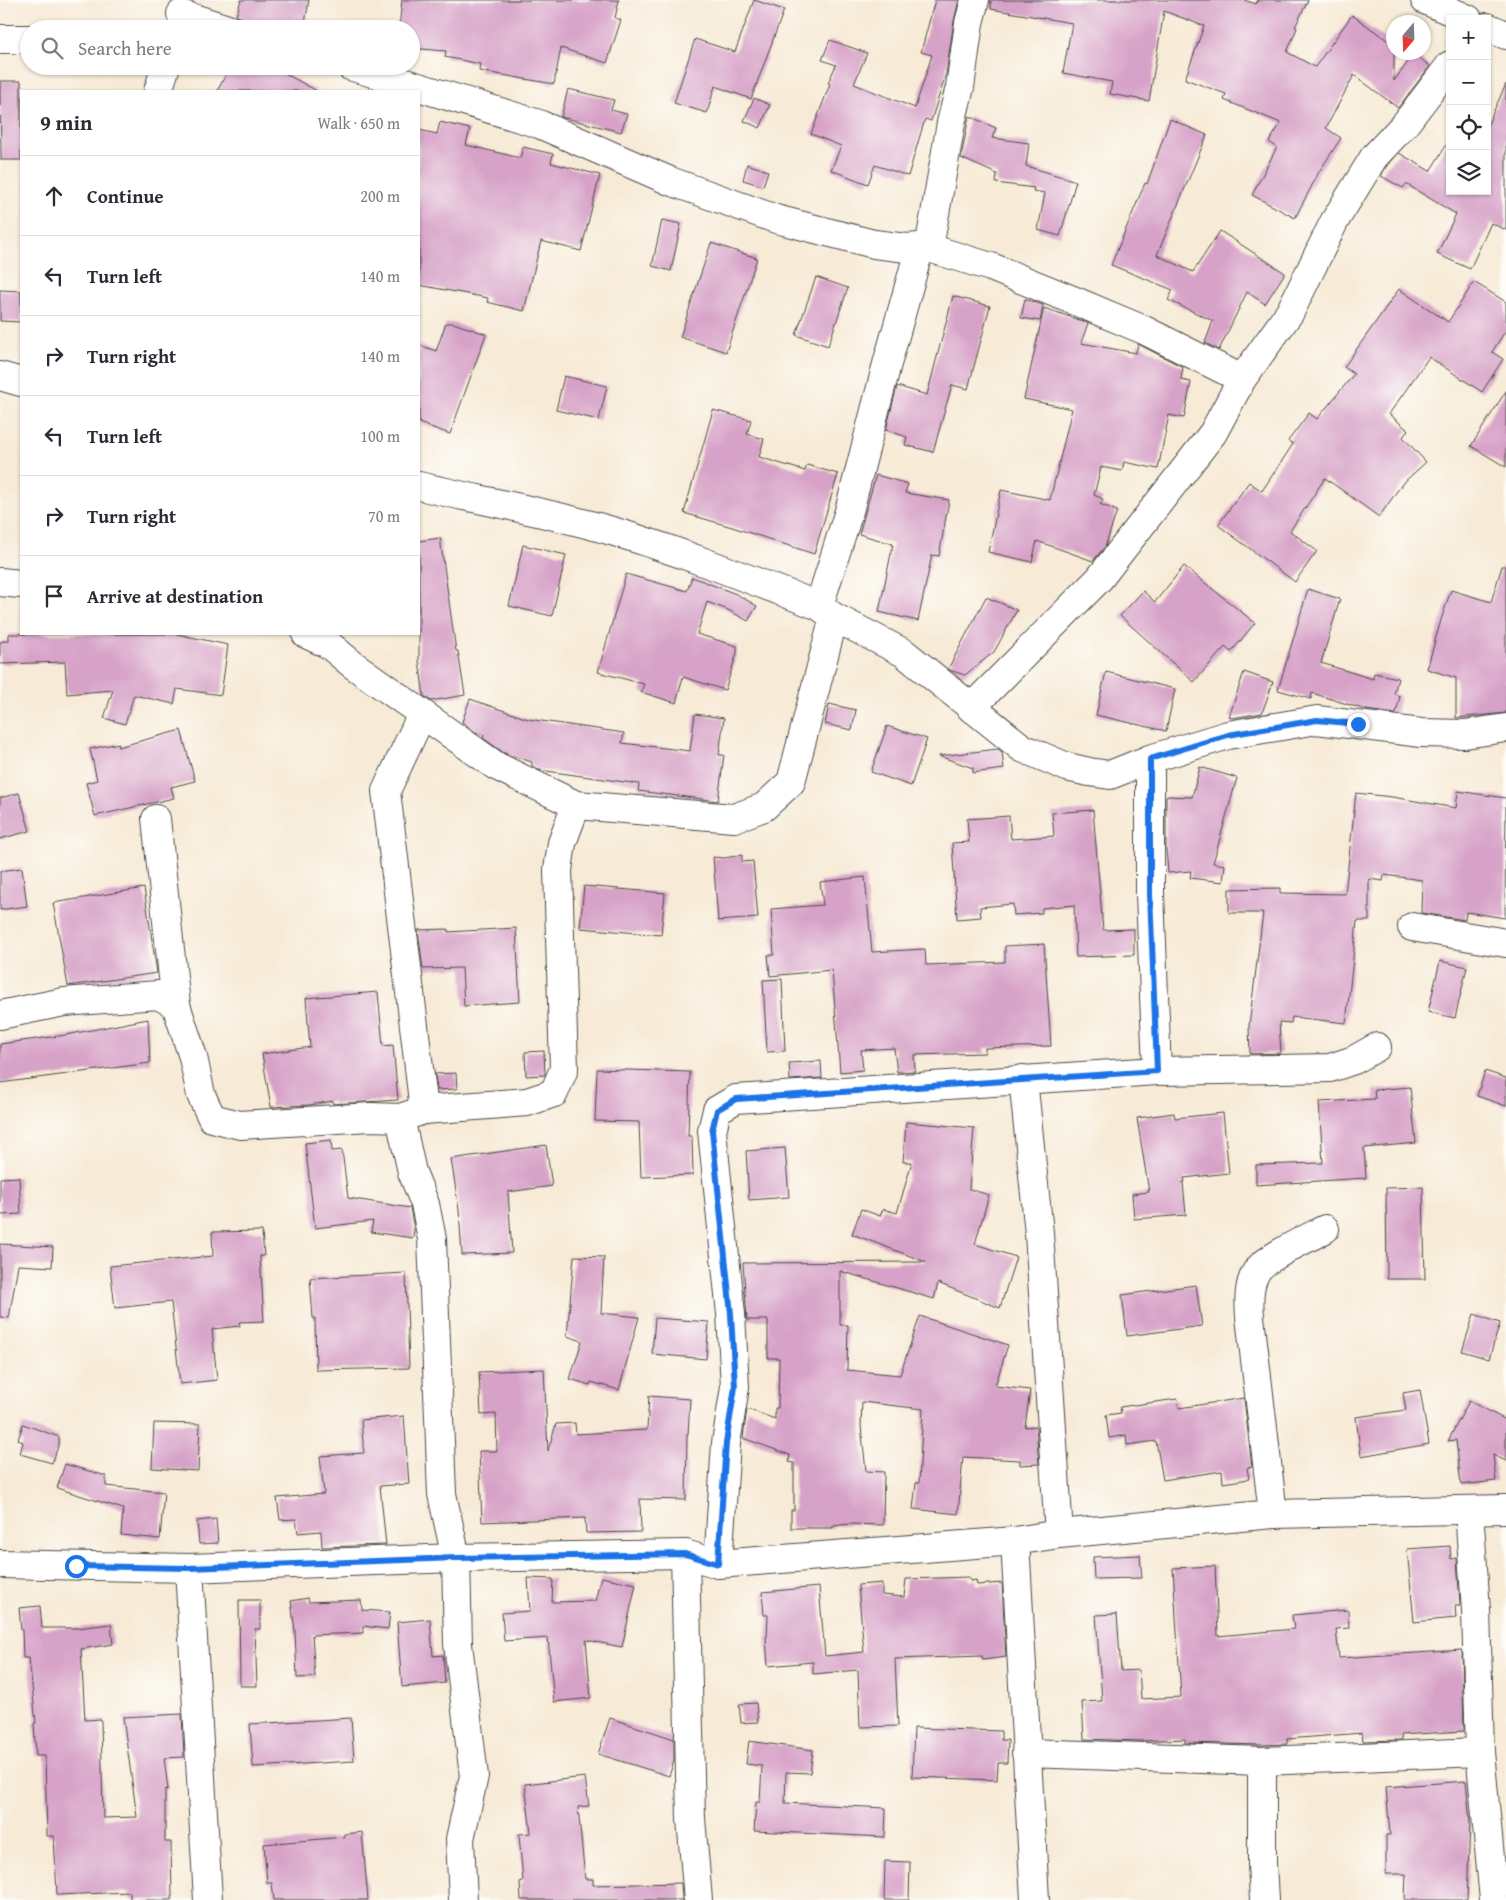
<!DOCTYPE html>
<html lang="en">
<head>
<meta charset="utf-8">
<style>
	body { margin:0; font-family:"Gentium Book Plus",serif; background:#f7f7f7; color:#2b2b33 }
	.controls { position:absolute; right:15px; top:15px; display:grid; overflow:hidden; border-radius:0px; box-shadow:0 1px 4px #0004 }
	.controls button { width:45px; height:45px; display:grid; place-items:center; padding:0; border:0; border-bottom:1px solid #e1e1e2; background:#fff; color:#2b2b33; font:25px sans-serif }
	.compass { position:absolute; left:1386px; top:15px; width:45px; height:45px; border-radius:50%; background:#fff; box-shadow:0 1px 4px #0004; rotate:199deg }
	.stop { position:absolute; width:15px; height:15px; margin:-11px; border:4px solid #1a73e8; border-radius:50%; background:#fff }
	.stop.end { background:#1a73e8; border-color:#fff; box-shadow:0 1px 5px #0008 }
	.list { margin:0; padding:0; list-style:none }
	h2 { display:flex; justify-content:space-between; align-items:center; height:65px; margin:0; padding:0 20px; font-size:21px }
	h2 small { font-size:16px; font-weight:400; color:#7c7c81 }
	.list li { display:grid; grid-template-columns:32px 1fr auto; gap:15px; align-items:center; box-sizing:border-box; height:80px; padding:0 20px; border-top:1px solid #e1e1e2 }
	.list b { display:block; font-size:19px; white-space:nowrap }
	.list em { font-size:16px; font-style:normal; color:#7c7c81 }
	.icon { flex:none; width:28px; height:28px; fill:none; stroke:currentColor; stroke-width:2; stroke-linecap:round; stroke-linejoin:round }
	.map { position:relative; flex:none; width:1506px; height:1900px; overflow:hidden }
	.search { position:absolute; background:#fff; box-shadow:0 1px 4px #0004; left:20px; top:20px; width:400px; height:55px; display:flex; align-items:center; gap:12px; box-sizing:border-box; padding:0 18px; border-radius:28px; color:#7c7c81; font-size:19px }
	.panel { position:absolute; background:#fff; box-shadow:0 1px 4px #0004; left:20px; top:90px; width:400px; height:545px; border-radius:0px }
	.map>svg:first-child { display:block }
	.building { fill:#d7a2c8 }
	.lines { fill:none; stroke-linecap:round; stroke-linejoin:round }
	.minor-casing { stroke:#4a4845; stroke-width:30 }
	.minor { stroke:#fff; stroke-width:28 }
	.route { stroke:#1a73e8; stroke-width:6 }
</style>
</head>
<body>
<div class="map">
<svg width="1506" height="1900" viewBox="0 0 1506 1900">
	<rect width="100%" height="100%" fill="#fdfcf7"/>
	<filter id="ink" filterUnits="userSpaceOnUse"><feTurbulence type="fractalNoise" baseFrequency=".02" numOctaves="2"/><feDisplacementMap in="SourceGraphic" scale="10" xChannelSelector="R" yChannelSelector="G"/><feConvolveMatrix kernelMatrix="1 2 1 2 8 2 1 2 1" color-interpolation-filters="sRGB"/></filter>
	<filter id="wash" filterUnits="userSpaceOnUse"><feTurbulence type="fractalNoise" baseFrequency=".0096" numOctaves="4" result="noise"/><feDisplacementMap in="SourceGraphic" scale="20" xChannelSelector="R" yChannelSelector="G"/><feGaussianBlur stdDeviation="1.12" result="paint"/><feColorMatrix in="noise" values="0 0 0 0 0 0 0 0 0 0 0 0 0 0 0 0 0 1.4 0 .05"/><feComposite in="paint" operator="in"/></filter>
	<g filter="url(#wash)">
		<rect width="100%" height="100%" fill="#f7ead6"/>
		<g id="blocks">
			<g class="building">
				<polygon points="241,0 309,0 304,29 265,29 266,24 236,16"/>
				<polygon points="402,0 619,0 615,18 621,20 607,63 561,48 554,84 479,71 480,64 445,57 446,51 411,48 411,29 399,29"/>
				<polygon points="754,0 784,10 751,99 715,86 707,113 674,103 695,39 735,52"/>
				<polygon points="935,0 959,0 954,21 946,74 931,121 925,119 908,176 875,165 868,184 831,170 841,146 811,134 830,84 828,83 836,65 822,60 830,40 867,53 854,84 915,108 932,55 921,52"/>
				<polygon points="991,0 1244,0 1256,4 1258,0 1308,0 1295,27 1297,28 1287,52 1315,67 1352,15 1394,45 1394,81 1414,54 1430,66 1398,108 1354,75 1326,128 1341,138 1319,172 1295,218 1252,195 1277,147 1269,142 1281,123 1224,100 1226,94 1185,79 1204,26 1164,11 1149,101 1110,94 1112,82 1063,73 1072,23 991,9"/>
				<polygon points="231,66 267,66 287,72 286,74 317,91 217,91"/>
				<polygon points="0,81 21,81 21,160 1,160"/>
				<polygon points="1506,84 1506,230 1491,223 1470,269 1437,254 1456,214 1406,184 1403,188 1381,176 1386,167 1399,153 1430,171 1450,139 1450,191 1487,191 1487,126"/>
				<polygon points="568,89 614,100 611,110 627,114 621,132 561,117"/>
				<polygon points="754,98 770,105 760,128 744,121"/>
				<polygon points="969,116 996,128 992,138 1029,143 1026,166 1076,181 1060,236 1038,230 1045,193 1033,191 1034,188 996,183 997,174 961,158"/>
				<polygon points="1170,119 1207,135 1157,255 1193,272 1220,231 1285,273 1265,304 1247,292 1219,350 1205,343 1213,321 1168,300 1173,290 1111,265 1145,183 1147,184"/>
				<polygon points="440,122 470,129 466,145 520,158 523,147 553,154 551,163 600,175 581,251 541,241 524,311 487,302 488,298 419,285 419,130 437,134"/>
				<polygon points="747,164 768,171 763,186 743,180"/>
				<polygon points="662,220 681,224 671,271 652,266"/>
				<polygon points="711,243 757,258 726,352 680,337"/>
				<polygon points="816,277 848,288 828,346 796,335"/>
				<polygon points="1474,282 1506,302 1506,330 1492,352 1503,359 1482,392 1429,357 1389,414 1408,430 1403,437 1426,462 1402,484 1379,517 1325,478 1290,531 1317,551 1295,582 1218,525 1249,482 1262,491 1293,444 1288,441 1309,413 1317,419 1354,374 1344,367 1399,289 1448,322"/>
				<polygon points="0,290 21,291 21,322 0,321"/>
				<polygon points="953,296 990,306 968,389 952,385 933,452 905,445 907,437 886,430 897,386 927,395"/>
				<polygon points="1025,299 1043,305 1040,321 1021,318"/>
				<polygon points="1044,308 1088,323 1081,343 1136,353 1138,344 1183,367 1181,380 1191,382 1184,418 1169,415 1158,469 1124,462 1122,471 1101,467 1094,495 1103,499 1100,504 1117,511 1105,547 1093,561 1037,541 1032,562 988,552 1001,490 1050,500 1072,409 1024,399"/>
				<polygon points="446,323 453,323 486,334 450,434 419,423 419,345 436,351"/>
				<polygon points="564,376 607,386 599,420 556,410"/>
				<polygon points="1506,391 1506,467 1471,446"/>
				<polygon points="713,410 751,420 747,434 764,439 759,457 805,471 807,465 838,474 814,554 732,527 684,513"/>
				<polygon points="876,475 908,484 905,493 949,500 939,556 932,555 918,621 879,612 893,544 859,534"/>
				<polygon points="440,538 456,651 458,651 465,695 431,701 424,696 419,661 419,541"/>
				<polygon points="523,545 566,555 552,616 509,606"/>
				<polygon points="1184,566 1255,623 1231,652 1225,647 1194,682 1120,616 1143,591 1155,602"/>
				<polygon points="1502,566 1506,566 1506,713 1456,718 1456,678 1427,669 1441,620 1451,590 1491,602"/>
				<polygon points="626,574 687,591 692,577 736,594 757,606 748,621 728,610 707,602 697,634 737,646 737,653 725,690 683,677 676,703 641,692 644,684 598,672"/>
				<polygon points="1308,589 1340,599 1321,663 1373,679 1374,673 1398,678 1394,694 1400,696 1396,714 1366,710 1312,693 1311,699 1278,690"/>
				<polygon points="986,597 1017,610 994,652 965,675 952,671 948,669"/>
				<polygon points="9,634 177,634 228,645 221,695 177,689 174,704 134,695 125,724 104,718 113,690 67,694 65,662 0,664 0,642 9,640"/>
				<polygon points="1106,672 1175,689 1166,731 1096,715"/>
				<polygon points="1244,672 1273,682 1262,713 1232,718 1229,717"/>
				<polygon points="470,699 528,719 624,733 622,743 690,751 695,714 724,718 719,755 724,755 718,801 638,791 639,784 539,770 532,766 532,762 504,753 483,738 484,735 475,732 462,722"/>
				<polygon points="829,704 856,710 852,730 825,724"/>
				<polygon points="887,726 927,739 911,786 871,772"/>
				<polygon points="181,730 195,781 171,787 174,798 95,816 86,783 97,780 90,749 119,743 118,747"/>
				<polygon points="998,749 1002,752 1004,769 973,773 973,768 939,756"/>
				<polygon points="1200,767 1237,778 1213,863 1225,865 1223,882 1190,878 1191,871 1168,873 1166,848 1166,796 1192,797"/>
				<polygon points="1458,791 1506,798 1505,918 1466,912 1465,920 1421,913 1422,880 1384,875 1383,881 1369,879 1369,921 1357,921 1346,1023 1292,1017 1291,1023 1279,1022 1281,1053 1250,1054 1249,1026 1263,913 1229,913 1229,889 1280,888 1280,893 1345,894 1356,793 1392,797 1456,808"/>
				<polygon points="19,793 30,831 0,839 0,798"/>
				<polygon points="1093,810 1103,930 1134,929 1134,955 1076,957 1074,905 1042,908 1042,913 1014,915 1013,904 980,907 981,917 957,919 952,843 969,842 967,819 1009,816 1011,839 1054,836 1052,813"/>
				<polygon points="742,855 742,862 753,861 758,918 718,921 713,857 724,858"/>
				<polygon points="22,868 27,906 0,910 0,871"/>
				<polygon points="865,877 872,952 925,949 926,965 1005,962 1005,946 1044,944 1051,1046 985,1048 985,1053 914,1055 915,1071 897,1072 894,1048 861,1050 863,1070 840,1072 832,970 770,976 768,955 774,955 771,909 823,905 820,882"/>
				<polygon points="584,886 665,893 661,935 580,928"/>
				<polygon points="144,888 157,973 68,986 53,903"/>
				<polygon points="516,928 520,1002 464,1006 462,968 423,969 418,930 448,929 448,932"/>
				<polygon points="1440,961 1467,967 1455,1018 1428,1012"/>
				<polygon points="782,979 785,1051 767,1052 763,980"/>
				<polygon points="378,992 383,1046 393,1045 398,1100 333,1104 333,1101 309,1105 271,1107 262,1054 310,1047 306,998"/>
				<polygon points="148,1019 150,1063 0,1083 0,1044 66,1035"/>
				<polygon points="544,1051 545,1075 526,1076 525,1052"/>
				<polygon points="821,1061 822,1078 790,1080 789,1063"/>
				<polygon points="597,1069 690,1072 688,1136 692,1136 693,1175 641,1177 639,1122 595,1121"/>
				<polygon points="1485,1071 1506,1078 1506,1106 1477,1096"/>
				<polygon points="456,1073 457,1089 437,1090 435,1074"/>
				<polygon points="1410,1087 1416,1143 1364,1148 1366,1178 1256,1185 1256,1165 1323,1163 1319,1102 1375,1099 1374,1090"/>
				<polygon points="1174,1113 1175,1118 1223,1113 1229,1173 1184,1178 1185,1182 1183,1182 1186,1215 1134,1219 1132,1194 1149,1192 1137,1118"/>
				<polygon points="906,1122 974,1128 969,1189 989,1195 975,1244 1016,1257 1000,1308 938,1283 934,1299 840,1271 840,1325 848,1325 847,1370 900,1375 920,1316 1008,1345 995,1386 1030,1390 1025,1427 1036,1426 1039,1464 1020,1465 1020,1460 963,1457 958,1514 913,1509 916,1483 919,1483 923,1409 862,1402 861,1426 866,1471 884,1472 883,1525 849,1524 833,1526 833,1528 791,1528 791,1510 794,1510 794,1463 789,1462 790,1455 743,1438 747,1409 775,1419 775,1408 778,1408 779,1358 768,1358 768,1320 747,1320 743,1263 926,1262 852,1234 861,1209 880,1216 883,1209 897,1213 912,1162 903,1162"/>
				<polygon points="331,1140 332,1151 342,1150 348,1198 410,1208 414,1229 413,1238 371,1232 373,1221 315,1228 305,1143"/>
				<polygon points="546,1145 552,1186 508,1192 512,1253 462,1255 459,1210 451,1159"/>
				<polygon points="785,1148 789,1197 749,1200 746,1151"/>
				<polygon points="19,1177 21,1214 0,1215 0,1178"/>
				<polygon points="1423,1187 1425,1279 1387,1279 1386,1188"/>
				<polygon points="262,1231 264,1256 260,1256 264,1321 239,1322 240,1326 212,1329 217,1380 180,1384 171,1302 115,1308 110,1266 213,1256 212,1232"/>
				<polygon points="0,1244 53,1247 52,1267 18,1265 9,1318 0,1317"/>
				<polygon points="574,1256 604,1257 601,1313 639,1317 619,1390 591,1382 590,1385 570,1379 582,1341 567,1336"/>
				<polygon points="406,1273 409,1368 316,1370 315,1318 313,1318 310,1278"/>
				<polygon points="1196,1285 1202,1326 1127,1336 1122,1295"/>
				<polygon points="1474,1314 1500,1323 1489,1359 1462,1351"/>
				<polygon points="655,1318 709,1322 706,1359 652,1354"/>
				<polygon points="544,1369 548,1451 556,1424 575,1423 576,1434 647,1430 649,1396 690,1399 688,1435 687,1434 686,1500 640,1499 641,1532 586,1533 585,1518 482,1522 479,1451 497,1451 496,1414 481,1415 479,1372"/>
				<polygon points="1420,1390 1429,1444 1361,1456 1356,1417 1406,1410 1403,1393"/>
				<polygon points="1244,1398 1252,1467 1247,1468 1249,1479 1223,1483 1222,1471 1163,1480 1156,1441 1127,1445 1126,1435 1109,1438 1106,1415 1121,1413 1120,1407 1177,1399 1179,1408"/>
				<polygon points="1469,1401 1506,1420 1506,1461 1493,1455 1496,1481 1461,1485 1456,1440 1448,1441"/>
				<polygon points="404,1416 409,1484 380,1486 386,1545 322,1547 321,1531 298,1533 296,1519 280,1520 277,1498 324,1494 320,1456 364,1453 361,1420"/>
				<polygon points="154,1423 200,1424 198,1471 152,1468"/>
				<polygon points="23,1424 59,1437 59,1444 52,1463 20,1454 23,1442 18,1440"/>
				<polygon points="65,1464 106,1476 106,1486 164,1492 160,1539 121,1535 123,1509 57,1488"/>
				<polygon points="216,1519 218,1543 199,1544 197,1521"/>
				<polygon points="1450,1546 1451,1559 1457,1558 1460,1606 1455,1606 1456,1618 1414,1622 1407,1549"/>
				<polygon points="1140,1555 1142,1578 1094,1579 1093,1557"/>
				<polygon points="1215,1566 1218,1636 1294,1629 1292,1615 1348,1610 1349,1628 1336,1629 1339,1658 1462,1650 1464,1731 1401,1735 1402,1740 1363,1741 1362,1733 1287,1739 1287,1744 1262,1745 1185,1743 1185,1739 1140,1741 1084,1739 1082,1702 1102,1701 1096,1615 1117,1614 1121,1671 1139,1670 1141,1699 1181,1697 1173,1568"/>
				<polygon points="601,1577 636,1584 622,1647 586,1640 591,1698 554,1702 548,1638 504,1641 502,1613 530,1611 528,1578 553,1579 552,1602 595,1601"/>
				<polygon points="969,1577 970,1581 976,1580 977,1585 1002,1583 1006,1657 983,1660 982,1656 895,1659 898,1726 860,1727 858,1670 813,1674 813,1662 768,1666 766,1637 767,1637 768,1615 764,1615 762,1592 819,1587 825,1656 864,1652 858,1585 882,1583 882,1595 904,1597 906,1579"/>
				<polygon points="308,1598 309,1602 361,1600 362,1610 390,1612 388,1629 363,1626 363,1633 312,1635 315,1677 297,1678 295,1631 291,1601"/>
				<polygon points="239,1600 260,1600 260,1629 255,1629 257,1686 240,1686"/>
				<polygon points="40,1606 42,1628 77,1628 111,1624 113,1644 81,1649 85,1720 101,1719 103,1818 137,1817 123,1717 182,1714 184,1757 164,1758 168,1789 165,1790 165,1842 171,1842 172,1900 130,1900 130,1892 57,1895 54,1836 47,1836 45,1756 36,1756 34,1723 36,1723 29,1658 23,1658 22,1630 21,1630 19,1608"/>
				<polygon points="430,1619 433,1656 443,1655 445,1683 402,1687 397,1622"/>
				<polygon points="756,1703 758,1722 741,1723 739,1704"/>
				<polygon points="351,1718 354,1761 253,1767 250,1724"/>
				<polygon points="610,1718 674,1739 674,1761 669,1776 598,1754"/>
				<polygon points="914,1728 1001,1731 1001,1740 1008,1740 1007,1763 998,1763 997,1780 912,1777"/>
				<polygon points="749,1741 813,1750 810,1773 786,1772 785,1803 886,1808 885,1837 754,1831 756,1802 760,1802 762,1766 746,1764"/>
				<polygon points="585,1777 589,1806 578,1807 585,1879 593,1879 593,1885 681,1883 682,1900 521,1900 520,1883 523,1882 519,1834 531,1833 525,1784"/>
				<polygon points="1466,1781 1470,1822 1467,1900 1405,1900 1406,1874 1386,1874 1386,1835 1390,1835 1386,1787"/>
				<polygon points="362,1832 368,1900 274,1900 272,1883 267,1883 264,1844 345,1837 344,1834"/>
				<polygon points="885,1861 910,1862 909,1900 884,1900"/>
			</g>
		</g>
	</g>
	<g filter="url(#ink)">
		<use href="#blocks" fill-opacity="0" stroke="#4a4845" stroke-width="1"/>
		<g class="lines">
			<g class="minor-casing">
				<g id="minor">
					<polyline points="1425,0 1468,19"/>
					<polyline points="181,14 228,29"/>
					<polyline points="1487,27 1506,35"/>
					<polyline points="0,39 29,39"/>
					<polyline points="350,66 539,124 670,181 776,219 874,244 907,248 920,247 929,248 991,267 1075,301 1144,330 1242,379"/>
					<polyline points="158,91 166,66"/>
					<polyline points="929,248 951,123 960,87 969,23 975,0"/>
					<polyline points="0,376 21,382"/>
					<path d="M419,486C483,501 548,512 612,531C682,552 751,580 819,606L834,617L904,653L1022,748L1067,767L1089,772L1110,775L1150,759L1228,735L1317,720L1421,733L1465,734L1506,728"/>
					<polyline points="0,582 21,584"/>
					<polyline points="819,606 849,511 887,364 920,247"/>
					<polyline points="306,634 328,644 352,664 496,766 576,805 734,818 764,807 791,782 834,617"/>
					<polyline points="971,708 1099,579 1213,433 1242,379 1290,312 1334,222 1374,157 1405,124 1450,65"/>
					<polyline points="422,714 386,791 424,1110"/>
					<polyline points="1150,759 1150,893 1157,1071"/>
					<polyline points="156,819 176,1005"/>
					<polyline points="1412,927 1506,943"/>
					<polyline points="0,1015 64,1002 158,995 176,1005 193,1057 201,1095 212,1118 240,1125 370,1117 400,1118 412,1172 425,1204 432,1239 442,1494 456,1558 458,1644 474,1776 460,1839 463,1900"/>
					<polyline points="1023,1079 1039,1233 1059,1534"/>
					<polyline points="400,1118 424,1110 527,1102 554,1093 564,1069 558,870 562,843 576,805"/>
					<polyline points="1469,1510 1476,1610 1480,1752 1494,1900"/>
					<path d="M1273,1514L1250,1317C1249,1302 1248,1286 1256,1272C1263,1259 1310,1237 1325,1229"/>
					<polyline points="1015,1541 1035,1900"/>
					<polyline points="685,1554 691,1819 698,1900"/>
					<polyline points="0,1564 189,1568 456,1558 685,1554 718,1564 1015,1541 1059,1534 1273,1514 1506,1509"/>
					<polyline points="718,1564 726,1443 735,1387 731,1314 712,1131 717,1110 736,1099 1157,1071 1330,1068 1354,1060 1377,1047"/>
					<polyline points="189,1568 208,1900"/>
					<polyline points="1026,1753 1262,1761 1480,1752"/>
					<polyline points="1262,1761 1262,1864 1264,1900"/>
				</g>
			</g>
			<use href="#minor" class="minor"/>
		</g>
	</g>
	<g class="lines" filter="url(#ink)">
		<polyline class="route" points="76,1566 189,1568 456,1558 685,1554 718,1564 726,1443 735,1387 731,1314 712,1131 717,1110 736,1099 1157,1071 1150,893 1150,759 1228,735 1317,720 1358,724"/>
	</g>
</svg>
<div class="controls">
<button>+</button>
<button>−</button>
<button><svg class="icon" aria-label="locate" viewBox="0 0 24 24"><circle cx="12" cy="12" r="6"/><path d="M12 2v4M12 18v4M2 12h4M18 12h4"/></svg></button>
<button><svg class="icon" aria-label="layers" viewBox="0 0 24 24"><path d="M12 4l9 5-9 5-9-5zM3 14l9 5 9-5"/></svg></button>
</div>
<svg class="compass" viewBox="-18 -18 36 36"><path d="M0-13l5 13h-10z" fill="#e53935"/><path d="M0 13l5-13h-10z" fill="#7c7c81"/></svg>
<div class="stop" style="left:76px;top:1566px"></div>
<div class="stop end" style="left:1358px;top:724px"></div>
<div class="search"><svg class="icon" aria-label="search" viewBox="0 0 24 24"><circle cx="10" cy="10" r="6"/><path d="M15 15l6 6"/></svg>Search here</div>
<section class="panel">
<h2>9 min<small>Walk · 650 m</small></h2>
<ul class="list">
<li><svg class="icon" aria-label="ahead" viewBox="0 0 24 24"><path d="M12 20V5M6 11l6-6 6 6"/></svg><div><b>Continue</b></div><em>200 m</em></li>
<li><svg class="icon" aria-label="left" viewBox="0 0 24 24"><path d="M17 20v-9H6M10 6l-5 5 5 5"/></svg><div><b>Turn left</b></div><em>140 m</em></li>
<li><svg class="icon" aria-label="right" viewBox="0 0 24 24"><path d="M7 20v-9h11M14 6l5 5-5 5"/></svg><div><b>Turn right</b></div><em>140 m</em></li>
<li><svg class="icon" aria-label="left" viewBox="0 0 24 24"><path d="M17 20v-9H6M10 6l-5 5 5 5"/></svg><div><b>Turn left</b></div><em>100 m</em></li>
<li><svg class="icon" aria-label="right" viewBox="0 0 24 24"><path d="M7 20v-9h11M14 6l5 5-5 5"/></svg><div><b>Turn right</b></div><em>70 m</em></li>
<li><svg class="icon" aria-label="arrive" viewBox="0 0 24 24"><path d="M6 21V4h12l-3 4 3 4H6"/></svg><div><b>Arrive at destination</b></div></li>
</ul>
</section>
</div>
</body>
</html>
